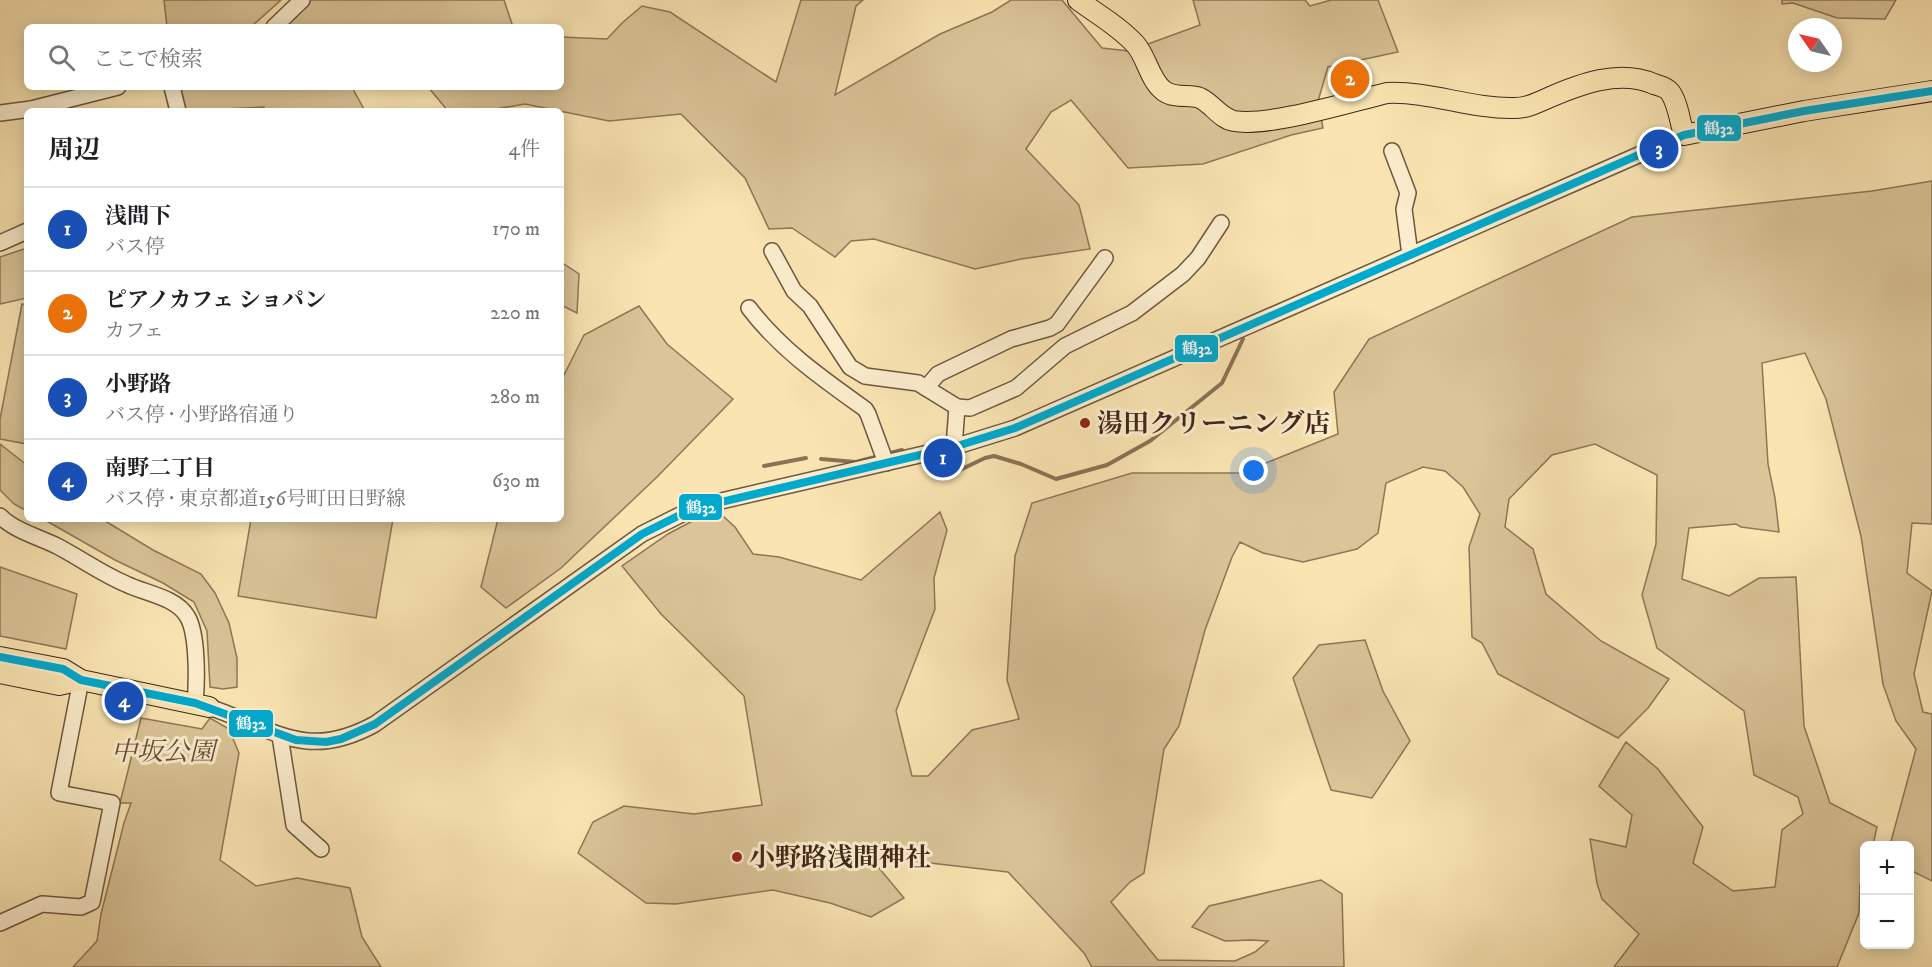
<!DOCTYPE html>
<html lang="ja">
<head>
<meta charset="utf-8">
<style>
	body { margin:0; font-family:"IM FELL DW Pica","Noto Serif JP",serif; background:#f2f2f2; color:#202124 }
	.controls { position:absolute; right:18px; bottom:18px; display:grid; overflow:hidden; border-radius:9px; box-shadow:0 3px 15px #0003 }
	.controls button { width:54px; height:54px; display:grid; place-items:center; padding:0; border:0; border-bottom:2px solid #e0e0e0; background:#fff; color:#202124; font:30px sans-serif }
	.compass { position:absolute; left:1788px; top:18px; width:54px; height:54px; border-radius:50%; background:#fff; box-shadow:0 3px 15px #0003; rotate:304deg }
	.you { position:absolute; left:1254px; top:471px; width:21px; height:21px; margin:-15px; border:4px solid #fff; border-radius:50%; background:#1a73e8; box-shadow:0 0 0 9px #1a73e833 }
	.badge { display:grid; place-items:center; width:39px; height:39px; border-radius:50%; background:#8f2418; color:#fff; font-size:20px; font-weight:700 }
	.pin { position:absolute; translate:-50% -50%; border:3px solid #fff; box-shadow:0 2px 6px #0006 }
	.list { margin:0; padding:0; list-style:none }
	h2 { display:flex; justify-content:space-between; align-items:center; height:78px; margin:0; padding:0 24px; font-size:26px }
	h2 small { font-size:20px; font-weight:400; color:#757577 }
	.list li { display:grid; grid-template-columns:39px 1fr auto; gap:18px; align-items:center; box-sizing:border-box; height:84px; padding:0 24px; border-top:2px solid #e0e0e0 }
	.list b { display:block; font-size:22px; white-space:nowrap }
	.list p { margin:0; font-size:20px; white-space:nowrap; color:#757577 }
	.list em { font-size:20px; font-style:normal; color:#757577 }
	.icon { flex:none; width:33px; height:33px; fill:none; stroke:currentColor; stroke-width:2; stroke-linecap:round; stroke-linejoin:round }
	.map { position:relative; flex:none; width:1932px; height:967px; overflow:hidden }
	.search { position:absolute; background:#fff; box-shadow:0 3px 15px #0003; left:24px; top:24px; width:540px; height:66px; display:flex; align-items:center; gap:15px; box-sizing:border-box; padding:0 21px; border-radius:9px; color:#757577; font-size:22px }
	.panel { position:absolute; background:#fff; box-shadow:0 3px 15px #0003; left:24px; top:108px; width:540px; height:414px; border-radius:9px }
	.map>svg:first-child { display:block }
	.green { fill:#dac498; stroke:#8e7658; stroke-width:1.5 }
	.lines { fill:none; stroke-linecap:round; stroke-linejoin:round }
	.stream { stroke:#8a7256; stroke-width:4 }
	.minor-casing { stroke:#6f563f; stroke-width:18 }
	.major-casing { stroke:#412719; stroke-width:22 }
	.minor { stroke:#fbedcd; stroke-width:15 }
	.major { stroke:#f9e4b2; stroke-width:20 }
	.bus-1-casing { stroke:#fbedcd; stroke-width:12 }
	.bus-1 { stroke:#00a9ce; stroke-width:8 }
	.poi-dot { fill:#8f2418; stroke:#fbedcd; stroke-width:2 }
	.labels { text-anchor:middle; stroke-width:6; stroke-linejoin:round; paint-order:stroke }
	.poi-label { font-size:26px; font-weight:bold; fill:#412719; stroke:#fbedcd; text-anchor:start }
	.park-label { font-size:26px; font-style:italic; fill:#674e39; stroke:#fbedcd }
	.line-badge { stroke:#fbedcd; stroke-width:2 }
	.badge-label { font-size:16px; text-anchor:middle; font-weight:bold; fill:#fff }
</style>
</head>
<body>
<div class="map">
<svg width="1932" height="967" viewBox="0 0 1932 967">
	<rect width="100%" height="100%" fill="#f9e4b2"/>
	<filter id="stains"><feTurbulence type="fractalNoise" baseFrequency=".00333" numOctaves="4"/><feColorMatrix values="0 0 0 0 .2 0 0 0 0 .09 0 0 0 0 .02 0 0 0 .5 -.17"/></filter>
	<radialGradient id="worn" r=".72"><stop offset=".6" stop-color="#630" stop-opacity="0"/><stop offset="1" stop-color="#630" stop-opacity=".3"/></radialGradient>
	<g class="green">
		<polygon points="164,0 281,0 251,27 167,27"/>
		<polygon points="308,0 504,0 513,27 287,27 290,17"/>
		<polygon points="801,0 863,0 856,6 835,95 940,34 992,12 1011,0 1062,0 1102,48 1129,51 1200,25 1193,0 1305,0 1310,6 1331,0 1378,0 1398,52 1328,67 1318,101 1323,128 1291,135 1203,164 1128,168 1071,100 1051,112 1026,149 1079,205 1090,249 1021,259 975,269 874,239 851,241 835,257 792,228 769,229 745,178 681,114 609,121 525,104 485,111 448,111 428,87 561,87 561,37 607,39 622,23 642,6 670,12 776,82"/>
		<polygon points="1782,0 1896,0 1885,19 1837,18 1793,3 1782,4"/>
		<polygon points="182,87 355,87 354,91 365,111 263,111 264,107 184,111 179,92"/>
		<polygon points="1932,181 1932,524 1912,523 1907,573 1932,591 1914,674 1923,712 1932,714 1932,881 1910,870 1910,846 1890,845 1916,749 1896,721 1883,684 1861,536 1826,399 1805,353 1762,363 1768,464 1775,498 1779,532 1741,527 1736,524 1689,528 1682,579 1729,596 1759,578 1796,577 1804,726 1830,803 1877,827 1873,845 1864,846 1864,873 1860,885 1859,913 1837,967 1614,967 1639,934 1602,899 1597,883 1590,839 1626,847 1632,815 1599,786 1626,742 1658,769 1703,827 1693,863 1733,891 1775,887 1782,830 1803,814 1798,797 1754,775 1744,711 1657,648 1642,595 1656,544 1657,475 1595,444 1552,455 1509,499 1505,527 1533,549 1546,594 1601,641 1669,679 1648,708 1618,738 1498,674 1482,643 1472,637 1469,547 1480,514 1463,487 1445,471 1423,467 1386,483 1378,533 1357,549 1303,562 1263,553 1240,542 1232,557 1205,630 1179,726 1164,749 1144,873 1130,882 1111,902 1158,960 1235,961 1255,952 1268,941 1251,940 1225,941 1192,927 1209,906 1321,880 1342,894 1344,967 1092,967 1084,953 1008,872 869,856 904,898 871,917 830,903 773,890 676,904 646,903 578,853 593,822 624,806 694,814 762,805 744,696 661,614 622,566 668,534 715,509 735,527 753,554 779,557 861,580 940,512 947,530 934,578 935,609 896,711 912,776 928,776 972,730 1019,719 1007,680 1015,556 1032,503 1132,473 1241,473 1338,434 1334,392 1369,339 1632,217 1872,191"/>
		<polygon points="27,248 27,298 0,304 0,257"/>
		<polygon points="561,262 579,274 577,313 561,305"/>
		<polygon points="22,304 27,305 27,444 0,439 0,419"/>
		<polygon points="639,306 667,344 733,399 657,477 561,568 506,608 481,587 498,519 561,519 561,375 564,375 584,335"/>
		<polygon points="0,444 27,465 27,511 14,504 0,490"/>
		<polygon points="43,519 102,519 153,550 201,574 215,593 229,623 237,658 237,687 223,689 210,687 207,631 194,602 163,583 115,560"/>
		<polygon points="251,519 393,519 376,618 238,596"/>
		<polygon points="0,567 77,594 66,649 0,636"/>
		<polygon points="1365,640 1383,691 1410,741 1372,798 1331,790 1293,678 1319,645"/>
		<polygon points="141,718 202,729 210,718 229,729 239,753 220,860 256,886 297,878 350,888 362,937 381,967 73,967 97,941 101,914 124,823 131,803 120,803"/>
	</g>
	<g class="lines">
		<g class="stream">
			<polyline points="886,454 902,450"/>
			<polyline points="821,459 856,462 879,456"/>
			<polyline points="764,466 806,458"/>
			<polyline points="955,467 960,470 985,458 994,456 1021,464 1056,479 1107,465 1150,441 1222,383 1243,339"/>
		</g>
		<g class="minor-casing">
			<g id="minor">
				<polyline points="274,27 302,0"/>
				<polyline points="172,87 178,111"/>
				<polyline points="0,113 31,109 118,87"/>
				<polyline points="1392,151 1408,193 1404,209 1410,255"/>
				<polyline points="0,243 27,231"/>
				<polyline points="772,251 794,291 810,306 850,367 865,376 918,383 957,407 954,447"/>
				<path d="M749,308C781,350 823,379 865,409L868,414L886,463"/>
				<polyline points="926,388 938,374 1011,339 1050,328 1057,324 1105,258"/>
				<polyline points="957,407 970,408 1016,388 1065,346 1132,313 1183,274 1198,258 1221,223"/>
				<path d="M0,516C15,531 39,537 57,546C80,558 102,574 126,584C144,593 176,597 187,616C198,633 197,682 195,703"/>
				<path d="M209,707C274,729 306,762 375,724L642,534L692,509L721,501L954,447L1015,428L1684,135"/>
				<polyline points="280,736 294,825 321,849"/>
				<polyline points="0,923 42,904 81,907 92,902 112,803 59,793 81,680"/>
			</g>
		</g>
		<g class="major-casing">
			<g id="major">
				<path d="M1078,0C1097,14 1120,27 1136,45C1147,58 1150,81 1164,91C1175,99 1189,94 1200,98C1213,104 1219,118 1234,121C1269,127 1349,102 1387,93C1430,91 1471,109 1514,108C1527,108 1537,103 1548,98C1580,84 1619,69 1654,84C1660,86 1666,87 1670,92C1678,103 1680,122 1684,135L1804,111L1932,91"/>
				<polyline points="0,657 63,669 81,680 209,707"/>
				<polyline points="0,673 59,685 81,680"/>
			</g>
		</g>
		<use href="#minor" class="minor"/>
		<use href="#major" class="major"/>
		<g class="bus-1-casing">
			<polyline id="bus-1" points="0,657 63,669 81,680 195,703 296,740 326,742 341,739 375,724 642,534 692,509 954,447 1015,428 1684,135 1804,111 1932,91"/>
		</g>
		<use href="#bus-1" class="bus-1"/>
	</g>
	<g class="poi-dot">
		<circle cx="1085" cy="423" r="6"/>
		<circle cx="737" cy="857" r="6"/>
	</g>
	<g class="labels">
		<g class="poi-label">
			<text x="1097" y="432">湯田クリーニング店</text>
			<text x="749" y="866">小野路浅間神社</text>
		</g>
		<g class="park-label">
			<text x="163" y="760">中坂公園</text>
		</g>
	</g>
	<g class="line-badge">
		<rect x="1696" y="114" width="46" height="28" rx="6" fill="#00a9ce"/>
		<rect x="1174" y="334" width="45" height="29" rx="6" fill="#00a9ce"/>
		<rect x="678" y="493" width="45" height="28" rx="6" fill="#00a9ce"/>
		<rect x="228" y="709" width="46" height="29" rx="6" fill="#00a9ce"/>
	</g>
	<g class="badge-label">
		<text x="1719" y="134">鶴32</text>
		<text x="1197" y="354">鶴32</text>
		<text x="701" y="513">鶴32</text>
		<text x="251" y="729">鶴32</text>
	</g>
	<rect width="100%" height="100%" filter="url(#stains)"/>
	<rect width="100%" height="100%" fill="url(#worn)"/>
</svg>
<div class="controls">
<button>+</button>
<button>−</button>
</div>
<svg class="compass" viewBox="-18 -18 36 36"><path d="M0-13l5 13h-10z" fill="#e53935"/><path d="M0 13l5-13h-10z" fill="#757577"/></svg>
<div class="you"></div>
<div class="pin badge" style="left:943px;top:458px;background:#1a4fb4">1</div>
<div class="pin badge" style="left:1350px;top:79px;background:#e8710a">2</div>
<div class="pin badge" style="left:1659px;top:149px;background:#1a4fb4">3</div>
<div class="pin badge" style="left:124px;top:701px;background:#1a4fb4">4</div>
<div class="search"><svg class="icon" aria-label="search" viewBox="0 0 24 24"><circle cx="10" cy="10" r="6"/><path d="M15 15l6 6"/></svg>ここで検索</div>
<section class="panel">
<h2>周辺<small>4件</small></h2>
<ul class="list">
<li><span class="badge" style="background:#1a4fb4">1</span><div><b>浅間下</b><p>バス停</p></div><em>170 m</em></li>
<li><span class="badge" style="background:#e8710a">2</span><div><b>ピアノカフェ ショパン</b><p>カフェ</p></div><em>220 m</em></li>
<li><span class="badge" style="background:#1a4fb4">3</span><div><b>小野路</b><p>バス停 · 小野路宿通り</p></div><em>280 m</em></li>
<li><span class="badge" style="background:#1a4fb4">4</span><div><b>南野二丁目</b><p>バス停 · 東京都道156号町田日野線</p></div><em>630 m</em></li>
</ul>
</section>
</div>
</body>
</html>
